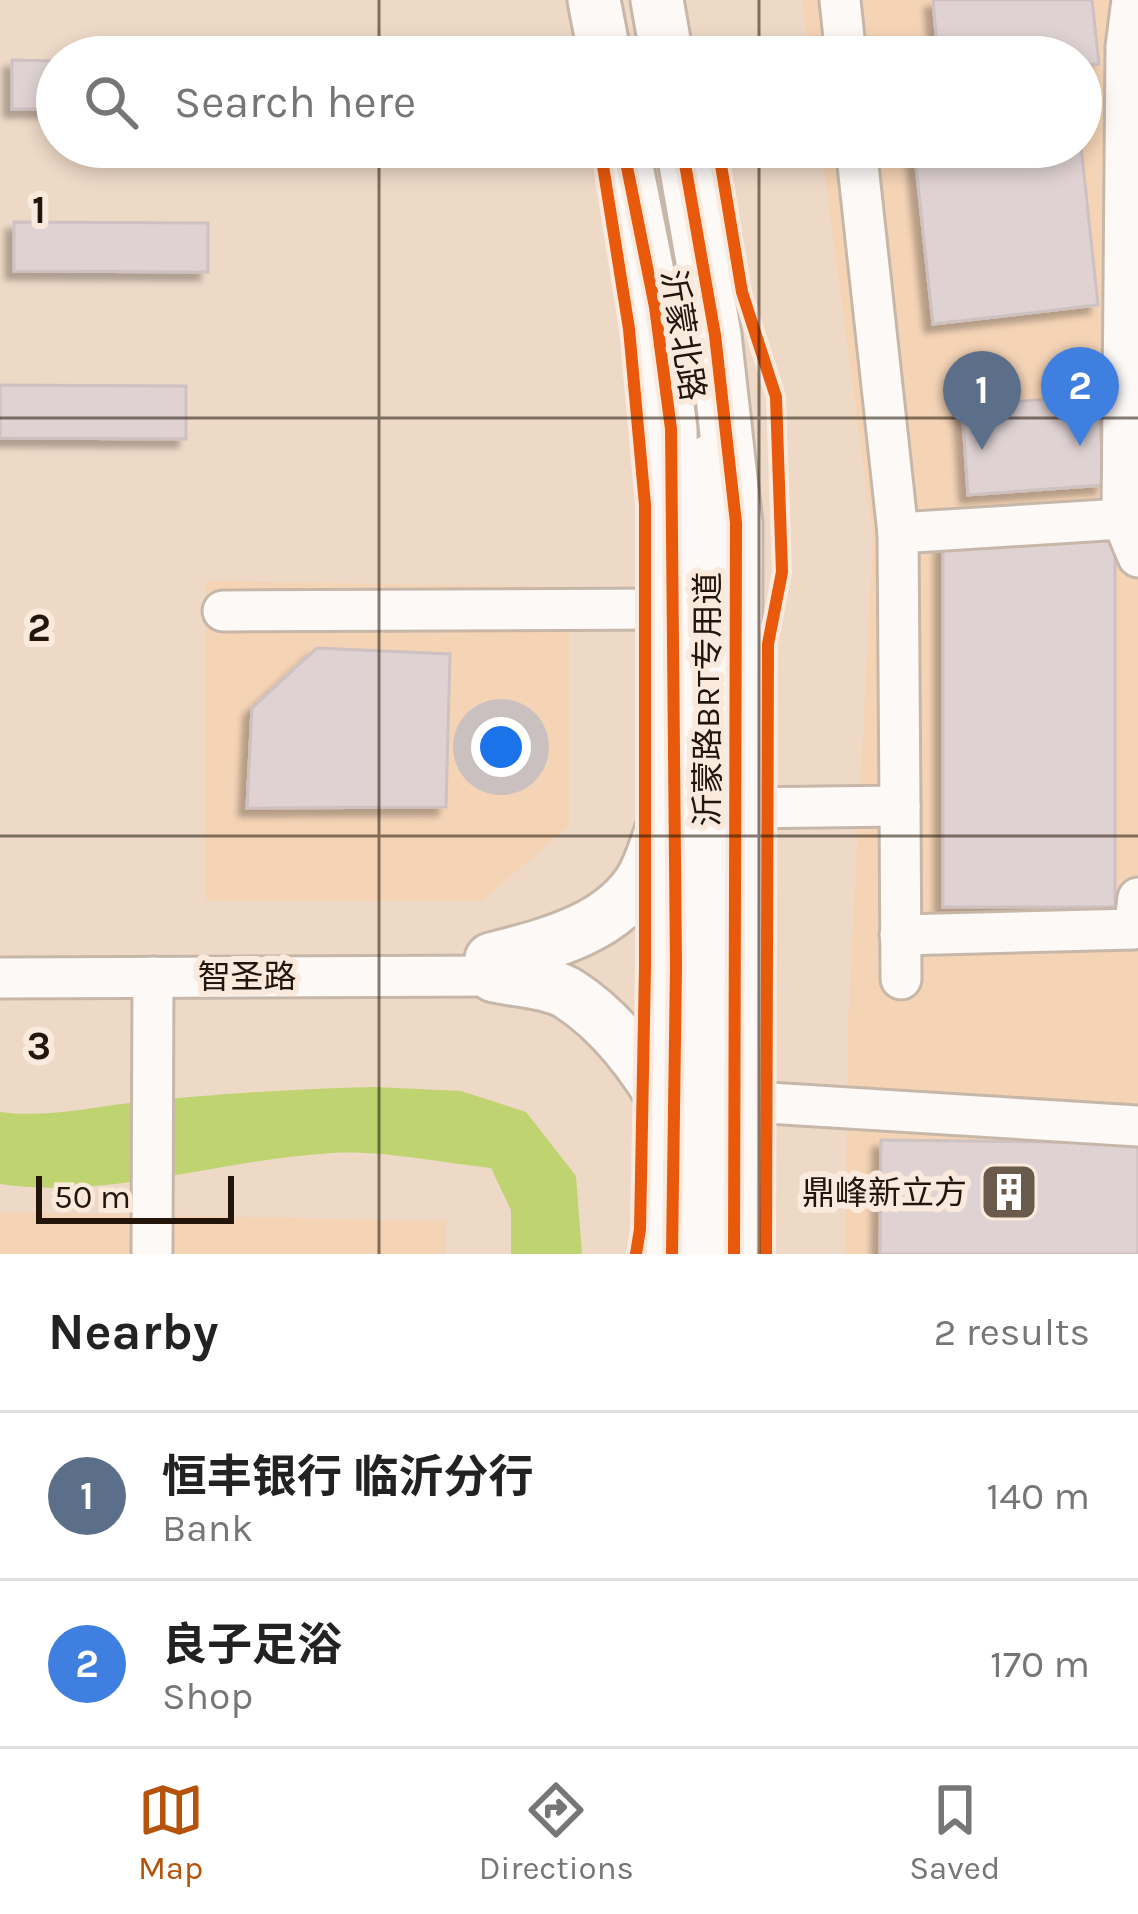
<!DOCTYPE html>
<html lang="en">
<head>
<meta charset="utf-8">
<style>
	body { margin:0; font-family:Karla,"Noto Sans SC",sans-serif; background:#f6f6f6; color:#222 }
	.scale { position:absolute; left:36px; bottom:30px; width:198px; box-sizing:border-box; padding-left:12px; border:6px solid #231509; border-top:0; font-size:33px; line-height:42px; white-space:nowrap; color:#231509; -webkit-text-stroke:9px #faeadd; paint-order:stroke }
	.you { position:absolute; left:501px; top:747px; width:42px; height:42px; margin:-30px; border:9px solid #fff; border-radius:50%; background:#1a73e8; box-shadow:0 0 0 18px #1a73e833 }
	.badge { display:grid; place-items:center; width:78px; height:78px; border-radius:50%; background:#b45309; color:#fff; font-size:39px; font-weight:700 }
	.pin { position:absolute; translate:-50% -99px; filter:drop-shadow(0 3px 6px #0008) }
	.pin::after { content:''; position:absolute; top:63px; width:42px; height:36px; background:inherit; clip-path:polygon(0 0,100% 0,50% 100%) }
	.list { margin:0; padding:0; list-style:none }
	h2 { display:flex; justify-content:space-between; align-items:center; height:156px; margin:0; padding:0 48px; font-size:51px }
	h2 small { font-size:39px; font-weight:400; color:#767676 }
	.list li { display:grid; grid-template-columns:78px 1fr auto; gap:36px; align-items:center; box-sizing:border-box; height:168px; padding:0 48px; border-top:3px solid #e0e0e0 }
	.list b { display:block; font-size:45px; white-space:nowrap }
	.list p { margin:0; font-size:39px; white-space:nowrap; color:#767676 }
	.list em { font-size:39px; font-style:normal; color:#767676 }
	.icon { flex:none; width:66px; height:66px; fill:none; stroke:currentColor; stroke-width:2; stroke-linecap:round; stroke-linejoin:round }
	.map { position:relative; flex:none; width:1138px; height:1254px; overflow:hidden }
	.search { position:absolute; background:#fff; box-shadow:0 6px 18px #0003; left:36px; right:36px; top:36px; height:132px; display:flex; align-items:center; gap:30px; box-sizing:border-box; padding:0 42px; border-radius:66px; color:#767676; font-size:45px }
	.sheet { height:492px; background:#fff }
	nav { display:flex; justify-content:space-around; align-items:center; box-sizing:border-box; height:168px; border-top:3px solid #e0e0e0; background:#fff; font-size:33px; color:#767676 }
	nav a { display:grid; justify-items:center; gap:6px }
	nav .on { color:#b45309 }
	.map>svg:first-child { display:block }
	.built { fill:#f5d4b6 }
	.water { fill:#bfd370 }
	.building { fill:#dfd2d3; stroke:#cec1c1; stroke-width:3; filter:url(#shadow) }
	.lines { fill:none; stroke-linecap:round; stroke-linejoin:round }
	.minor-casing { stroke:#c7b7a9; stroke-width:45 }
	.major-casing { stroke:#c7b7a9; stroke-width:57 }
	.minor { stroke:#fcf9f7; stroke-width:39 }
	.major { stroke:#fcf9f7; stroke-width:51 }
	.cycleway-casing { stroke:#faeadd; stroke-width:20 }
	.cycleway { stroke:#e8590c; stroke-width:12 }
	.grid { fill:none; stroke:#231509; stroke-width:3; stroke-opacity:0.55 }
	.labels { text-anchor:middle; stroke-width:12; stroke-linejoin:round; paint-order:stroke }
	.street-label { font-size:33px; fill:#231509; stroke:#faeadd }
	.poi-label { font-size:33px; fill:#231509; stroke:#faeadd; text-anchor:end }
	.grid-label { font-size:39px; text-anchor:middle; font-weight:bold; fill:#231509; stroke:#faeadd; stroke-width:12; stroke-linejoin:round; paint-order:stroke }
</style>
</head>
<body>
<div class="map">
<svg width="1138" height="1254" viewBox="0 0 1138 1254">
	<defs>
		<filter id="shadow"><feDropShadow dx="-8" dy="8" stdDeviation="3" flood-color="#0004"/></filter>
	</defs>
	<rect width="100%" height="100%" fill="#eed9c7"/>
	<g class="built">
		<polygon points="802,0 1138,0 1138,1254 845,1254 848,1024 873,537 821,147 1081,147 1081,57 809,57"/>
		<polygon points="205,581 569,587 569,826 482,901 206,901"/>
		<polygon points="0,1212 446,1221 446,1254 0,1254"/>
	</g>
	<path class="water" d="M374,1087L461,1091L526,1112L576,1176L582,1254H511V1210L491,1168C442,1163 382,1150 333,1153C221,1159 113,1200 0,1184V1112C44,1118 86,1108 130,1103C211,1094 293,1089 374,1087Z"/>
	<g class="building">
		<polygon points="933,0 1092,0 1099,64 1081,65 1081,57 938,57"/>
		<polygon points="12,60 57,61 57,109 12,109"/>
		<polygon points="1081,146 1098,305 933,324 914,147"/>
		<polygon points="14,222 208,223 208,272 14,271"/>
		<polygon points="0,385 186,386 186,439 0,438"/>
		<polygon points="1098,396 1104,485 968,495 962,405"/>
		<rect x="943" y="541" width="172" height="366"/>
		<polygon points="317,648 450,654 446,807 247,808 252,708"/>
		<polygon points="881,1140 1138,1143 1138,1254 880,1254"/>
	</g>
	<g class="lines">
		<g class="minor-casing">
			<g id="minor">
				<polyline points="840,0 846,57"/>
				<polyline points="1132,0 1126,47 1122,519 1138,557"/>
				<polyline points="856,147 898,533"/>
				<polyline points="223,611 672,609"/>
				<polyline points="900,806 901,979"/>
				<polyline points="736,808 900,806 898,533 1122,519"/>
				<polyline points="900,935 1134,929 1138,898"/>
				<polyline points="0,978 494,976"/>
				<polyline points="736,1101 1138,1126"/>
				<polyline points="152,1254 153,977"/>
				<polyline points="704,1254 708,455"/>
			</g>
		</g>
		<g class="major-casing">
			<g id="major">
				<polyline points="594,0 605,57"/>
				<polyline points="657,0 667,57"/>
				<polyline points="623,147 655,307 671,429 676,967 672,1254"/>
				<polyline points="682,147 715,335 736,523 734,1254"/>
				<path d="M491,959C545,945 615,929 644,875C652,859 658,840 664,822"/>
				<path d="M494,976C516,981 550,982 569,994C614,1023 648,1070 674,1117"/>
			</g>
		</g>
		<use href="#minor" class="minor"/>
		<use href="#major" class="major"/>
		<g class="cycleway-casing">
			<g id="cycleway">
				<polyline points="600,147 629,329 645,505 645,967 640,1229 636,1254"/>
				<polyline points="623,147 655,307 671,429 676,967 672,1254"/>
				<polyline points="682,147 715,335 736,523 734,1254"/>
				<polyline points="718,147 742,292 776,397 782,572 768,644 766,1254"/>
			</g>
		</g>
		<use href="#cycleway" class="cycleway"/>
	</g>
	<path class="grid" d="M379,0V57M759,0V57M379,147V1254M759,147V1254M0,418H1138M0,836H1138"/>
	<defs>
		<g id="building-square" transform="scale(3)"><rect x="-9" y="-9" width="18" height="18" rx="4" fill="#6a5a4c" stroke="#faeadd"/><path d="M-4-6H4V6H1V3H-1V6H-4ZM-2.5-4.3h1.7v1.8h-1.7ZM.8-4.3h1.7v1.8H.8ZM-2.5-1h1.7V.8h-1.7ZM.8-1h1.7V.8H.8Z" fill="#fff"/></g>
	</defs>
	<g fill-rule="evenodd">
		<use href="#building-square" x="1009" y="1192"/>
	</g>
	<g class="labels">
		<g class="street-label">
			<text transform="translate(684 335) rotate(81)" y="12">沂蒙北路</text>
			<text transform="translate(707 699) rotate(-90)" y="12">沂蒙路BRT专用道</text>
			<text x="247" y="988">智圣路</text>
		</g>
		<g class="poi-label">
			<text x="967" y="1204">鼎峰新立方</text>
		</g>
	</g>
	<g class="grid-label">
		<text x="39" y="223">1</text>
		<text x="39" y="641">2</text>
		<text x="39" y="1059">3</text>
	</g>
</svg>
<div class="scale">50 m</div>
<div class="you"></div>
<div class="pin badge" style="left:982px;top:450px;background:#5c6f8a">1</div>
<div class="pin badge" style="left:1080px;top:446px;background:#3f7fe0">2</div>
<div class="search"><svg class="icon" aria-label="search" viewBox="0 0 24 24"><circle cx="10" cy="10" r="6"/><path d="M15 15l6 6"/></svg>Search here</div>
</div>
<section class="sheet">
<h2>Nearby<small>2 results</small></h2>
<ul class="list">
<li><span class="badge" style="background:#5c6f8a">1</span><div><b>恒丰银行 临沂分行</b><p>Bank</p></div><em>140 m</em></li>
<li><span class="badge" style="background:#3f7fe0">2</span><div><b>良子足浴</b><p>Shop</p></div><em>170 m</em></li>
</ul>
</section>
<nav>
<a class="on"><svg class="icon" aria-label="map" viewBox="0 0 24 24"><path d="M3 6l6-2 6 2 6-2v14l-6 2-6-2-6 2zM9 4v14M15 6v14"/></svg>Map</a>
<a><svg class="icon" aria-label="directions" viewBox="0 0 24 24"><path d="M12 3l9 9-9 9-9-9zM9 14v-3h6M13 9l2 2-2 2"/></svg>Directions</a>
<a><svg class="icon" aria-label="saved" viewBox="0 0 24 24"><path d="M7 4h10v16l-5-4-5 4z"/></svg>Saved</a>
</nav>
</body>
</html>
